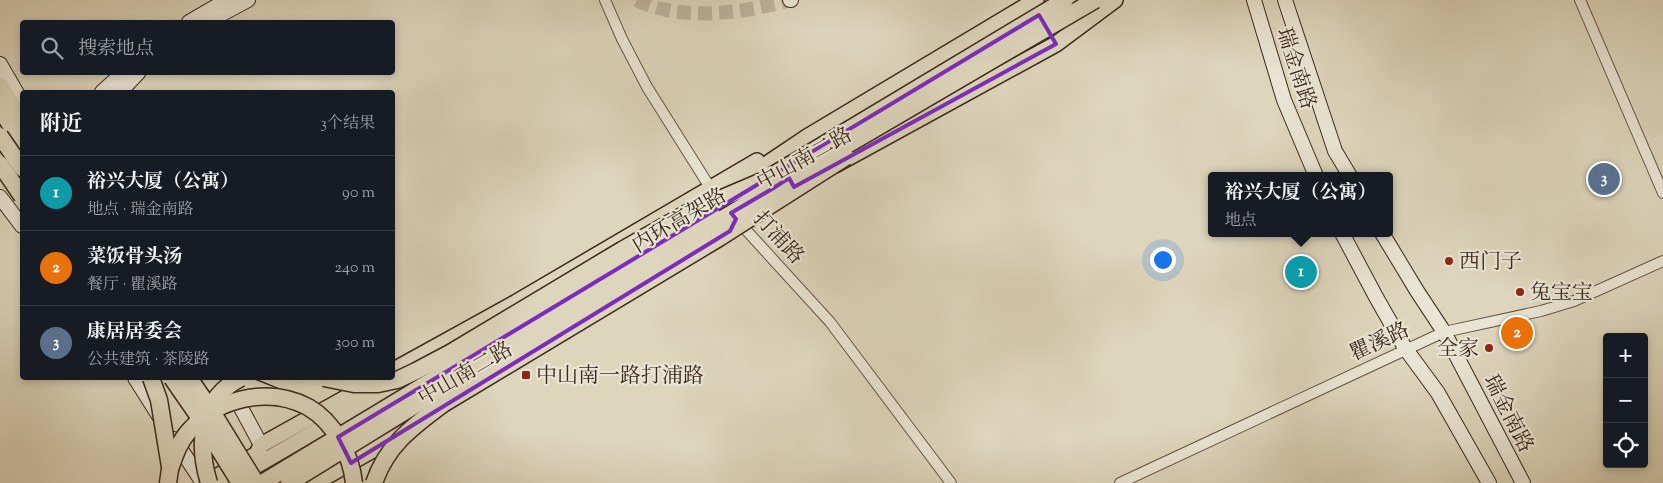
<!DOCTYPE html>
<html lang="zh">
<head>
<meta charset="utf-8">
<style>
	body { margin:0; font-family:"Sorts Mill Goudy","Noto Serif SC",serif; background:#242831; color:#f1f3f6 }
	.controls { position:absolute; right:15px; bottom:15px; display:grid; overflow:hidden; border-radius:5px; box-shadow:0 2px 8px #0003 }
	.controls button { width:45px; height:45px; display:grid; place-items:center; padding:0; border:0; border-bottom:1px solid #363941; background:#171b24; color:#f1f3f6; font:25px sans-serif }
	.you { position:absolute; left:1162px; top:259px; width:18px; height:18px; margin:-12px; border:4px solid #fff; border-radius:50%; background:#1a73e8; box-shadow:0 0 0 8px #1a73e833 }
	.badge { display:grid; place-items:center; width:32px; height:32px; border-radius:50%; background:#1a73e8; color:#fff; font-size:16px; font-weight:700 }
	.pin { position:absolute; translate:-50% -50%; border:2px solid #fff; box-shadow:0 1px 5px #0006 }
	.popup { position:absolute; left:1208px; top:172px; width:185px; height:65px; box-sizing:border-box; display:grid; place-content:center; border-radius:5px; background:#171b24; filter:drop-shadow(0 1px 4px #0005); font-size:16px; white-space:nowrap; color:#9ea1a6 }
	.popup b { font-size:19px; color:#f1f3f6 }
	.popup::after { content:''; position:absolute; left:50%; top:100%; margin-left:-10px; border:10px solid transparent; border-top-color:#171b24 }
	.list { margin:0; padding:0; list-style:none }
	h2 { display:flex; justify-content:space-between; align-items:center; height:65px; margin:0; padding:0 20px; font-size:21px }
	h2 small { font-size:16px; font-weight:400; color:#9ea1a6 }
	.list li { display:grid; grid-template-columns:32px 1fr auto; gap:15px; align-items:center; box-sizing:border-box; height:75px; padding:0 20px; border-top:1px solid #363941 }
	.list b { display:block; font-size:19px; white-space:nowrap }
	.list p { margin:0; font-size:16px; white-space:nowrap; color:#9ea1a6 }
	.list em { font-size:16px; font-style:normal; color:#9ea1a6 }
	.icon { flex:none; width:28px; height:28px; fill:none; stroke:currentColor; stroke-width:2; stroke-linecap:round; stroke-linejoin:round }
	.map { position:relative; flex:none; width:1663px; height:483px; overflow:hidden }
	.search { position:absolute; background:#171b24; box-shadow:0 2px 8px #0003; left:20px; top:20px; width:375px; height:55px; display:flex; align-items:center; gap:12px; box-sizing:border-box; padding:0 18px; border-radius:5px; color:#9ea1a6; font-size:19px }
	.panel { position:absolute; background:#171b24; box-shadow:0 2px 8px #0003; left:20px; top:90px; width:375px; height:290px; border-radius:5px }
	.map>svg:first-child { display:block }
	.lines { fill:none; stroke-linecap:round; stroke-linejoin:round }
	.secondary-tunnel { stroke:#bdb39c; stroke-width:14; stroke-dasharray:14 7; stroke-linecap:butt }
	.minor-casing { stroke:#655545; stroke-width:12 }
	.secondary-casing { stroke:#3d2a1d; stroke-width:16 }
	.primary-casing { stroke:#3d2a1d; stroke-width:18 }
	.trunk-casing { stroke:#3d2a1d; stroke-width:19 }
	.minor { stroke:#e9e4d3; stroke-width:10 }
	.secondary { stroke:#e9e4d3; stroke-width:14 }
	.primary { stroke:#ddd5bc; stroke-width:15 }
	.trunk { stroke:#ddd5bc; stroke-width:16 }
	.trunk-bridge-casing { stroke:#3d2a1d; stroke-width:19; stroke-linecap:butt }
	.trunk-bridge { stroke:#ddd5bc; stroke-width:16 }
	.marked { fill:none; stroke:#7b2cbf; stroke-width:4; stroke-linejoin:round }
	.poi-dot { fill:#8f2418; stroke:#e9e4d3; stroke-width:2 }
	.labels { text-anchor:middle; stroke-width:4.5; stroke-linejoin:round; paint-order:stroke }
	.street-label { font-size:21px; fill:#3d2a1d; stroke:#e9e4d3 }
	.poi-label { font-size:21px; fill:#3d2a1d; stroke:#e9e4d3; text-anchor:start }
</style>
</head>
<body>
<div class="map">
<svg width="1663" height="483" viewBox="0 0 1663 483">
	<rect width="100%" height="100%" fill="#ddd5bc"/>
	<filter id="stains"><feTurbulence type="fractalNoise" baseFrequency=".004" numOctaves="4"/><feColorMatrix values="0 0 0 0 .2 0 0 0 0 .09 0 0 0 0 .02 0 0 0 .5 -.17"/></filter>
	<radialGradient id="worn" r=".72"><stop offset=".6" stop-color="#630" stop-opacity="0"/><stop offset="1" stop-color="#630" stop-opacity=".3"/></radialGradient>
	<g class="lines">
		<path class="secondary-tunnel" d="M637,0C679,22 746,13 790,0"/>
		<g class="minor-casing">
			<g id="minor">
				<polyline points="605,0 622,39 647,87 711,189 736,219 830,322 951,483"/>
				<polyline points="1580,0 1663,193"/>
				<polyline points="1120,483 1444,332 1541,311 1574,301 1663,261"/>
			</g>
		</g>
		<g class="secondary-casing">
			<g id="secondary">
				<polyline points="790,0 791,0"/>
				<polyline points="1254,0 1284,100 1316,176"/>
				<polyline points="1285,0 1335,151 1350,176"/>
				<polyline points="189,22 227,0"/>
				<polyline points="207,22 248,0"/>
				<polyline points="0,64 22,102"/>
				<polyline points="102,92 124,72"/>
				<polyline points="120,92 139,72"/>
				<polyline points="0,197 22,226"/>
				<polyline points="1342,233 1376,297 1405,348 1438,393 1489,483"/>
				<polyline points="1382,233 1417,291 1444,332 1523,483"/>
				<polyline points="135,378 161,419"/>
				<polyline points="233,393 261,445"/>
				<polyline points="174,439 203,483"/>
			</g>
		</g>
		<g class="primary-casing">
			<g id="primary">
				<polyline points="835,165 1056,44 1115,0"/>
				<polyline points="731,188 807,137 1036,0"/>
				<polyline points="392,371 515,303 757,161"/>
				<polyline points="205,483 257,454 261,445 374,382"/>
				<polyline points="226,483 403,381"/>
				<polyline points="315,483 406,431"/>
			</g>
		</g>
		<g class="trunk-casing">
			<g id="trunk">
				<polyline points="0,85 22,122"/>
				<polyline points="0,108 22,144"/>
				<polyline points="229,378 276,397"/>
				<polyline points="168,483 170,469"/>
			</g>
		</g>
		<use href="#minor" class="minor"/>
		<use href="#secondary" class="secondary"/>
		<use href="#primary" class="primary"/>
		<use href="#trunk" class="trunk"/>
		<g class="trunk-bridge-casing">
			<g id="trunk-bridge">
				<polyline points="0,136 22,168"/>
				<polyline points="0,164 22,196"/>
				<polyline points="773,175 1065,0"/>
				<polyline points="151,378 159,400 170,467"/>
				<polyline points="172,378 199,417 240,483"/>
				<polyline points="189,378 211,410 256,483"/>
				<polyline points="324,378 354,384 378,384 397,380 416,371 450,353 622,250 689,212 762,181"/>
				<path d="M170,469C175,455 179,442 189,431C217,398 269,386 308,407C334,422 351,454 354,483"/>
				<path d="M209,483C197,443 200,398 241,378"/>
				<polyline points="262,483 711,212"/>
				<polyline points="289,483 524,338 772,189 1095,0"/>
				<path d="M374,483C387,445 412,427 443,404L719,238L846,157"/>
			</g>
		</g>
		<use href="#trunk-bridge" class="trunk-bridge"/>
	</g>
	<path class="marked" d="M1039,15L1056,44L794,187L789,178L772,189L731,213L736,219L730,231L351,463L338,437Z"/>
	<g class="poi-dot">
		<circle cx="1449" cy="261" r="5"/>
		<circle cx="1520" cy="292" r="5"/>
		<circle cx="1489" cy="348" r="5"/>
		<rect x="521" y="370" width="10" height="10" rx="2.5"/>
	</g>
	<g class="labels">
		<g class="street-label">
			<text transform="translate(1297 68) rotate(72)" y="7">瑞金南路</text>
			<text transform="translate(804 158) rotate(-29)" y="7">中山南二路</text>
			<text transform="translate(679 220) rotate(-31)" y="7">内环高架路</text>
			<text transform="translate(779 237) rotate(47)" y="7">打浦路</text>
			<text transform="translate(1379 341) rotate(-25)" y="7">瞿溪路</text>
			<text transform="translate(465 373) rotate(-30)" y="7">中山南二路</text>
			<text transform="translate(1509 413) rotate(63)" y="7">瑞金南路</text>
		</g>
		<g class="poi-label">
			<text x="1459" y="268">西门子</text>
			<text x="1530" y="299">兔宝宝</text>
			<text x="1479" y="355" text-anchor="end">全家</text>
			<text x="536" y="382">中山南一路打浦路</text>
		</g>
	</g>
	<rect width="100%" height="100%" filter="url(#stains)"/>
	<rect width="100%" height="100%" fill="url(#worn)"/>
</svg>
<div class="controls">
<button>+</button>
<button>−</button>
<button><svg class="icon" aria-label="locate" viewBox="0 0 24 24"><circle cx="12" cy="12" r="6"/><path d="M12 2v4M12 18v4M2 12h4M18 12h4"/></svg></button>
</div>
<div class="you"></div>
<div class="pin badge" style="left:1301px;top:272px;background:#0f9aa8">1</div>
<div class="popup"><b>裕兴大厦（公寓）</b>地点</div>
<div class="pin badge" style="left:1517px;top:333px;background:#e8710a">2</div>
<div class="pin badge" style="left:1604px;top:179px;background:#5c6f8a">3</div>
<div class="search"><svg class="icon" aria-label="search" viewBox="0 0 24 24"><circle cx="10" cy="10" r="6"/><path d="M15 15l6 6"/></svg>搜索地点</div>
<section class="panel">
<h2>附近<small>3个结果</small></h2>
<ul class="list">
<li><span class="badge" style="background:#0f9aa8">1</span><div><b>裕兴大厦（公寓）</b><p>地点 · 瑞金南路</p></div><em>90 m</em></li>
<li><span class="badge" style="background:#e8710a">2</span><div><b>菜饭骨头汤</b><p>餐厅 · 瞿溪路</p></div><em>240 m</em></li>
<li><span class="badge" style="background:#5c6f8a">3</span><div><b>康居居委会</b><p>公共建筑 · 茶陵路</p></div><em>300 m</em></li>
</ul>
</section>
</div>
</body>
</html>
